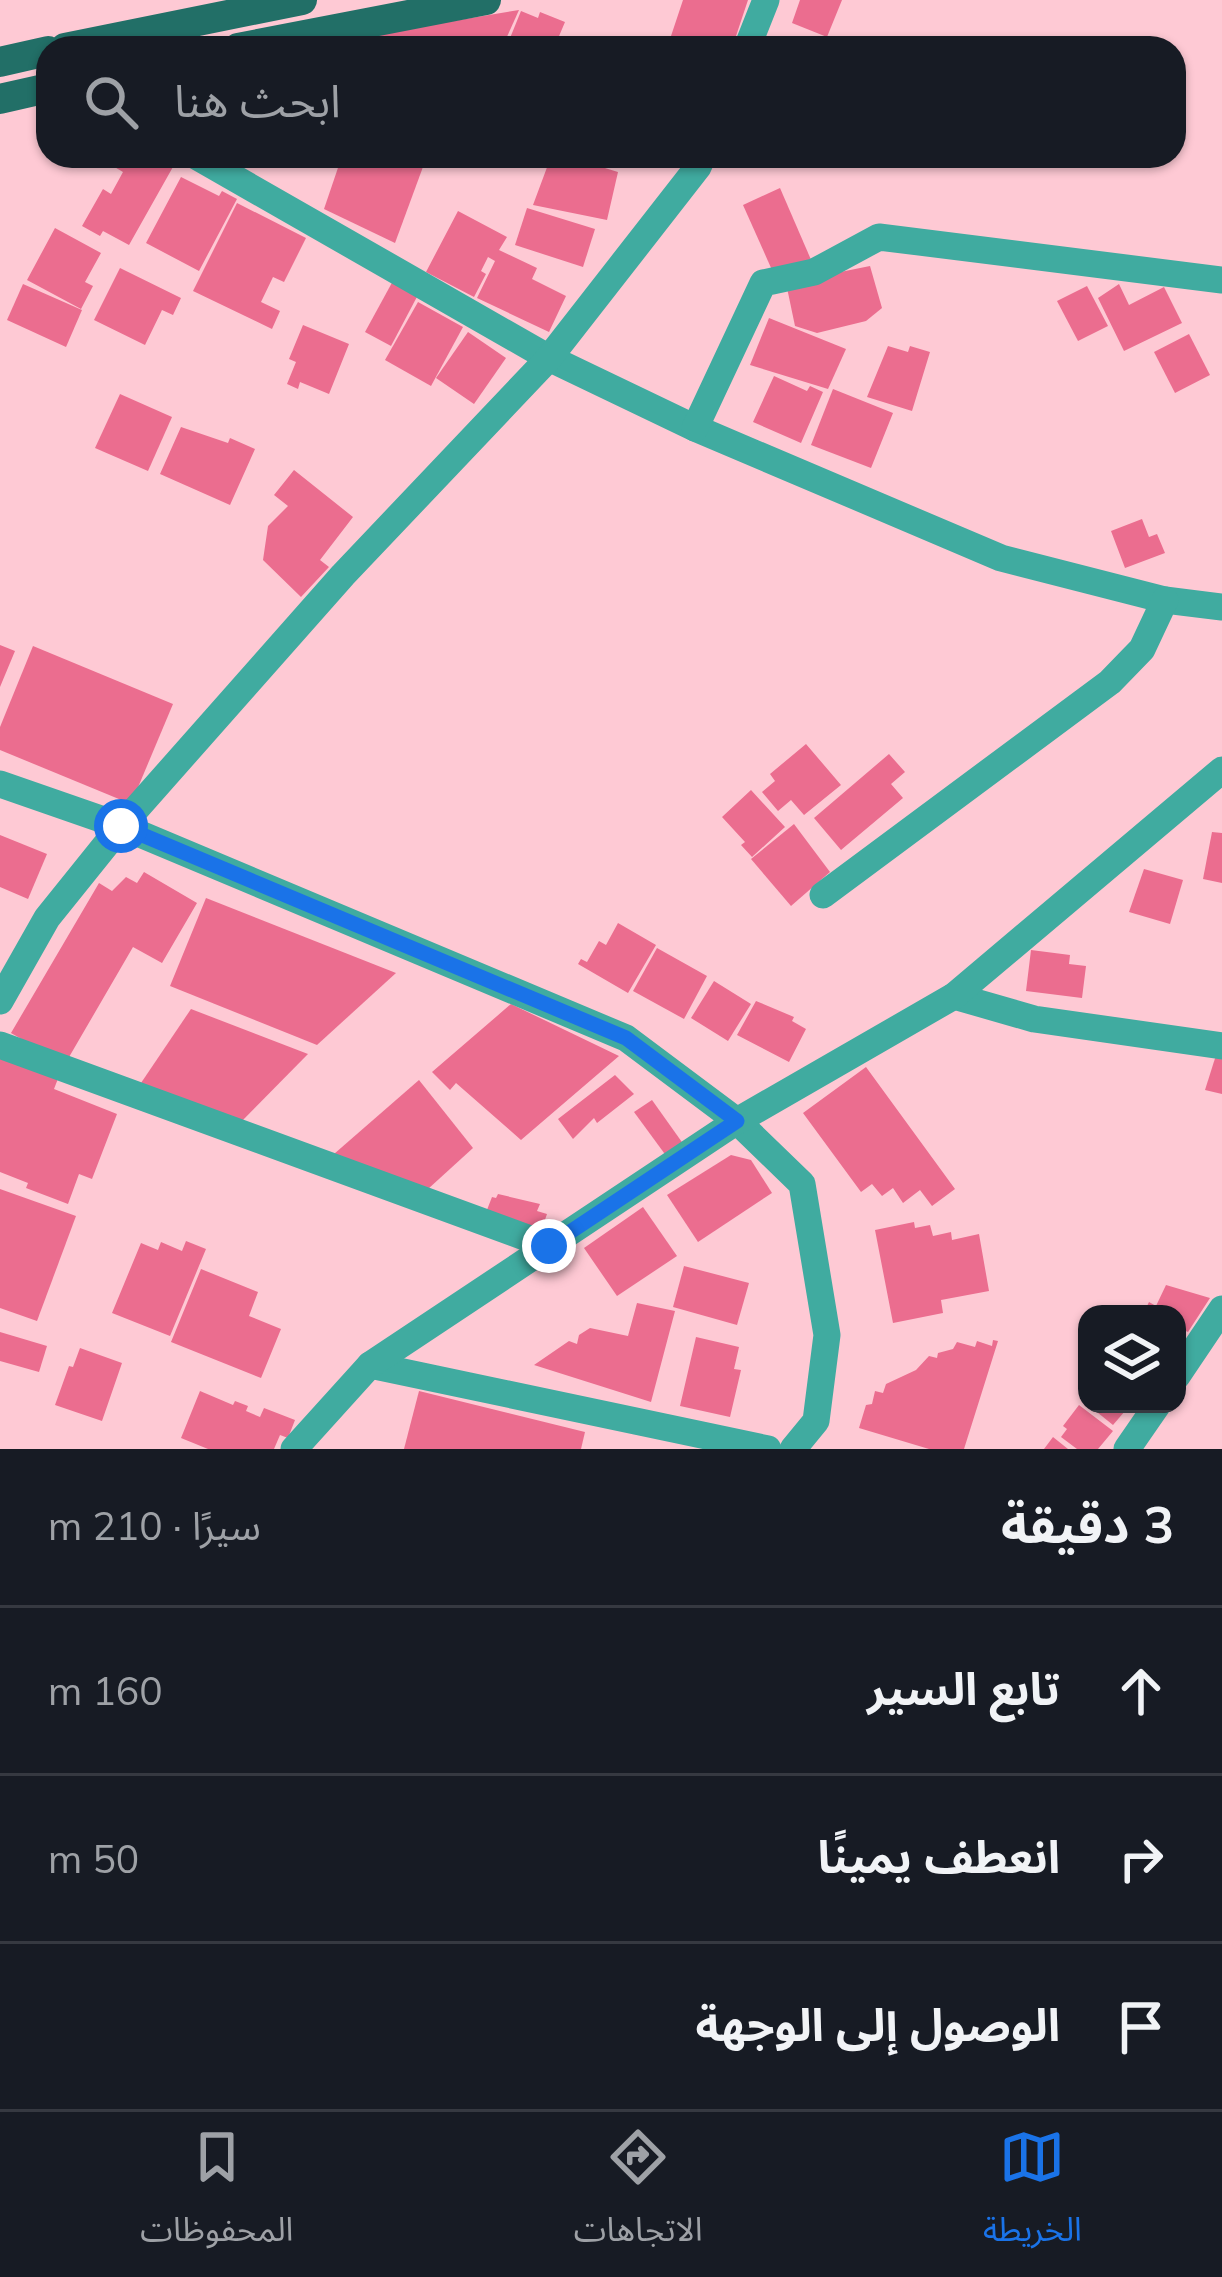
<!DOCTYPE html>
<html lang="ar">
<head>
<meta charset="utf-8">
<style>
	body { margin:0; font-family:Mulish,"Noto Sans Arabic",sans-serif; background:#242831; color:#f1f3f6; direction:rtl }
	.controls { position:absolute; right:36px; bottom:36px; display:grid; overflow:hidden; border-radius:24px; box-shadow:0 3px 9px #0004 }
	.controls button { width:108px; height:108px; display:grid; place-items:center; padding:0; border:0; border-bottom:3px solid #363941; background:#171b24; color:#f1f3f6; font:60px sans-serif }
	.stop { position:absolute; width:36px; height:36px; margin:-27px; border:9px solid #1a73e8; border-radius:50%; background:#fff }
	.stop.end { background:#1a73e8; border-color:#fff; box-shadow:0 3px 12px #0008 }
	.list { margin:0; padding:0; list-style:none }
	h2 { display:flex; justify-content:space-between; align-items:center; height:156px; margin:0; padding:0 48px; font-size:51px }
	h2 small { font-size:39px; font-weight:400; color:#9ea1a6 }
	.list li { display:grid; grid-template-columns:78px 1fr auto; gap:36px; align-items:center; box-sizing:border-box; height:168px; padding:0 48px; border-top:3px solid #363941 }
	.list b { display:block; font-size:45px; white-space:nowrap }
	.list em { font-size:39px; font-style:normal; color:#9ea1a6 }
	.icon { flex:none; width:66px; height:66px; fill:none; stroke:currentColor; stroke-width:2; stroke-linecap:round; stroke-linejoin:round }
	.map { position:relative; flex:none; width:1222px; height:1449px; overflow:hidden; direction:ltr }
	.search { position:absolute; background:#171b24; box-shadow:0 3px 9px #0004; left:36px; right:36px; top:36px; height:132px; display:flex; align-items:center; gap:30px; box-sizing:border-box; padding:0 42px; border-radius:36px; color:#9ea1a6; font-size:45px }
	.sheet { height:660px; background:#171b24 }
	nav { display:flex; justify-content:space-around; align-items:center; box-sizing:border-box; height:168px; border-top:3px solid #363941; background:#171b24; font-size:33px; color:#9ea1a6 }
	nav a { display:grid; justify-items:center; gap:6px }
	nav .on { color:#1a73e8 }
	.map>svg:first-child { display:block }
	.building { fill:#eb6d8f }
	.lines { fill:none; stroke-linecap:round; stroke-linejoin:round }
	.street { stroke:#40aba0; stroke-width:27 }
	.primary { stroke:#226f67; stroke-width:30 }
	.route { stroke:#1a73e8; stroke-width:15 }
</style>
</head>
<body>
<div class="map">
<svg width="1222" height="1449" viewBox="0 0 1222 1449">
	<rect width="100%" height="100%" fill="#fec9d4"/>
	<g class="building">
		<polygon points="683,0 748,0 732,48 667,48"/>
		<polygon points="800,0 842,0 827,37 792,23"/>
		<polygon points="519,10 502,48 346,48 345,39"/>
		<polygon points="521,11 538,18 540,12 565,22 554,48 506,48"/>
		<polygon points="103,156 178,158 129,245 103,231 100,236 82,226 103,189 111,194 123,172 101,159"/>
		<polygon points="342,156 427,156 395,243 324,209"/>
		<polygon points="582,161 618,172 607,220 533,205 549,162 580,168"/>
		<polygon points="181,177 219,196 222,191 237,199 199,271 146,243"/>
		<polygon points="780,188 812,262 776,279 743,205"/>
		<polygon points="237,203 306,238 284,282 273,277 261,302 280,311 272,329 193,291"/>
		<polygon points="527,208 595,229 583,267 515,245"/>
		<polygon points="458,211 507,237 499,250 537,268 532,279 566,296 549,332 477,298 495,261 488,257 481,271 486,274 474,297 426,272"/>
		<polygon points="55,228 101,253 85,282 93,286 81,309 27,280"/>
		<polygon points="870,266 882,308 866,321 817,333 795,326 786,283"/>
		<polygon points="120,268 181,298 173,315 162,310 145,345 94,320"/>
		<polygon points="394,279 419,293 391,346 365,332"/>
		<polygon points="23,284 82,310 66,347 7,320"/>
		<polygon points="1119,284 1129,305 1164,287 1182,323 1124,351 1098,298"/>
		<polygon points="1087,286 1108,326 1078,341 1057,301"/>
		<polygon points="418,302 463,327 431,386 385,360"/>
		<polygon points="769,318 846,349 828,389 750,365"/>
		<polygon points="303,325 349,344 329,394 300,382 298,389 287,384 296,362 289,359"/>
		<polygon points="468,332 506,358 474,404 436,378"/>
		<polygon points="1189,334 1210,375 1175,393 1154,352"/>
		<polygon points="888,346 908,352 910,346 930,352 912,411 867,397"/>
		<polygon points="774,376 807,391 810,386 823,392 801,443 753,422"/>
		<polygon points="833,389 893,413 871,468 811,445"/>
		<polygon points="120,394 172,417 148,471 95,448"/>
		<polygon points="181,427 228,443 230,438 255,449 230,505 160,474"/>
		<polygon points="294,470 353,517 320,560 329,567 301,597 263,560 268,526 288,506 274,495"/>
		<polygon points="1142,519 1149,537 1157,534 1165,553 1125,568 1111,531"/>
		<polygon points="0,645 15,651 0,687"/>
		<polygon points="33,646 173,704 131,804 0,750 0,727"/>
		<polygon points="806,744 841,785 804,815 791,800 778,811 762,792 775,781 770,774"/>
		<polygon points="889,754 905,772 891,784 903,798 841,850 814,818"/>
		<polygon points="751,790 785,827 752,857 741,845 745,842 722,817"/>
		<polygon points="794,824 830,872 791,906 751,859"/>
		<polygon points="1212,832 1222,833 1222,883 1203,879"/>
		<polygon points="0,835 47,854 28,899 0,887"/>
		<polygon points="1144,869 1183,880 1170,924 1129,912"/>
		<polygon points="144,872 197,903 162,963 133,947 65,1064 11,1033 99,883 112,891 126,877 137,883"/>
		<polygon points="206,898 396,973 317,1045 170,986"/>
		<polygon points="618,923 656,945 628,993 578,964 581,959 587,962 599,941 606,945"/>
		<polygon points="657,948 707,976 684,1019 633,991"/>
		<polygon points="1031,950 1070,955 1069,964 1086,966 1082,998 1026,991"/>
		<polygon points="714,981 751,1004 728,1041 691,1018"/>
		<polygon points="756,1001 794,1017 792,1021 806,1029 789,1062 737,1035"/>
		<polygon points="511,1004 619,1056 521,1140 456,1083 450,1090 432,1072"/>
		<polygon points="191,1009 308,1054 240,1123 141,1083"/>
		<polygon points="1217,1052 1222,1052 1222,1094 1205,1090"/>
		<polygon points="0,1053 59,1076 54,1089 117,1114 92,1179 79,1174 68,1204 26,1188 28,1183 0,1172"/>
		<polygon points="866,1067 955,1189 932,1206 920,1190 903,1203 893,1188 882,1196 872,1184 861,1192 803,1113"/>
		<polygon points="615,1075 634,1094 597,1123 594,1118 573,1139 558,1119"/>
		<polygon points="419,1080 473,1148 428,1189 334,1154"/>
		<polygon points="652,1100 684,1145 667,1157 634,1112"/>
		<polygon points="731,1155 751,1160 772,1193 698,1242 667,1195"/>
		<polygon points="0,1189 76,1216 37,1321 0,1308"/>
		<polygon points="498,1194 540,1204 537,1211 547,1214 540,1234 485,1215 492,1197 496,1198"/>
		<polygon points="643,1207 677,1256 617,1296 584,1248"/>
		<polygon points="914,1222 915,1228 930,1225 933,1236 951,1232 952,1240 979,1234 989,1291 941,1300 943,1313 893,1323 875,1230"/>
		<polygon points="186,1241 206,1249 170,1336 112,1313 141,1243 158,1250 161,1242 182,1251"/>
		<polygon points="684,1266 749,1283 737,1325 673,1307"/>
		<polygon points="201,1269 258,1292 249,1316 281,1329 261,1378 171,1342"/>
		<polygon points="1166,1285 1210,1298 1188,1332 1177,1327 1177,1314 1144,1312 1149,1302 1156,1306"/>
		<polygon points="637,1303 675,1311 651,1402 534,1365 569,1341 577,1344 579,1335 590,1328 628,1336"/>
		<polygon points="0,1332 47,1346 39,1372 0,1361"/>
		<polygon points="696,1337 739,1347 734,1369 741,1370 730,1417 680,1406"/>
		<polygon points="993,1340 998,1341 964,1449 929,1449 859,1428 866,1405 872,1404 875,1391 883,1393 886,1384 916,1370 929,1356 937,1358 938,1353 953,1349 957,1342 975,1347 977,1341 992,1346"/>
		<polygon points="80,1348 122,1363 102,1421 55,1405 69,1366 73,1367"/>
		<polygon points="200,1391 233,1405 235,1401 248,1406 246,1411 260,1417 264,1408 295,1420 288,1438 280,1435 274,1449 208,1449 181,1438"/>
		<polygon points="419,1391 585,1432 581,1449 404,1449"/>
		<polygon points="1087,1404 1131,1404 1113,1425"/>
		<polygon points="1079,1405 1113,1431 1098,1449 1077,1449 1061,1437 1067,1429 1063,1426"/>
		<polygon points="1053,1437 1068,1449 1044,1449"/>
	</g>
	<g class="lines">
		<g class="street">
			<polyline points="747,48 766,0"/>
			<polyline points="196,156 549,358 695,428 1001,558 1165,600 1222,607"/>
			<polyline points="695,428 763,283 814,272 879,237 1222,280"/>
			<polyline points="0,784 121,826 626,1038 737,1121 802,1184 827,1335 816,1421 793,1449"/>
			<polyline points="823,895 1110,682 1142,649 1165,600"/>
			<polyline points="954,996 1034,1019 1222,1046"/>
			<polyline points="0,1001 47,918 121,826 343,575 549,358 698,167 703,156"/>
			<polyline points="0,1045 549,1246"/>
			<polyline points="370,1365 768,1449"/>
			<polyline points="1177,1376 1222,1309"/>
			<polyline points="294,1449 370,1365 737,1121 954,996 1222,770"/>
			<polyline points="1127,1449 1158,1404"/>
		</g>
		<g class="primary">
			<polyline points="65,48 302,0"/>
			<polyline points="238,48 486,0"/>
			<polyline points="0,62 48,51"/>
			<polyline points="0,99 48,88"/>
		</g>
	</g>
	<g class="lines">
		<polyline class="route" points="121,826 626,1038 737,1121 549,1246"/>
	</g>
</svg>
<div class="controls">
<button><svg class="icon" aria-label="layers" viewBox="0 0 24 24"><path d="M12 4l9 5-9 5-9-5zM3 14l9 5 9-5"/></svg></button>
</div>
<div class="stop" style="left:121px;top:826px"></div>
<div class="stop end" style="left:549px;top:1246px"></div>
<div class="search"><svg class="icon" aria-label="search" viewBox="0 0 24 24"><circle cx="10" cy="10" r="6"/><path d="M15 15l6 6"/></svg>ابحث هنا</div>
</div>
<section class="sheet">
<h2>3 دقيقة<small>سيرًا · 210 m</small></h2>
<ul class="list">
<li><svg class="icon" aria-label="ahead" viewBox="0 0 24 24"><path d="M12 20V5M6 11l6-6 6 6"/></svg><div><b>تابع السير</b></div><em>160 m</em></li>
<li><svg class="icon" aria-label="right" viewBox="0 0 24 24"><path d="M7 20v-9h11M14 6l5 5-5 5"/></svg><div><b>انعطف يمينًا</b></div><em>50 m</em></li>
<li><svg class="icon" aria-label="arrive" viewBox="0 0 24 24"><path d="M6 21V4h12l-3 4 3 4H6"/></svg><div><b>الوصول إلى الوجهة</b></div></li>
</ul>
</section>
<nav>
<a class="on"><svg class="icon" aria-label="map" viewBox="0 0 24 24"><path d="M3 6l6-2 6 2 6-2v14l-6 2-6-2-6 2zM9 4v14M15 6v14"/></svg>الخريطة</a>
<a><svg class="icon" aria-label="directions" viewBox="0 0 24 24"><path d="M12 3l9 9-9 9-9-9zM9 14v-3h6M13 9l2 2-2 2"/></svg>الاتجاهات</a>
<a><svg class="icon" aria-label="saved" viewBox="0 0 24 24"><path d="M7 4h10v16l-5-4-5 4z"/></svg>المحفوظات</a>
</nav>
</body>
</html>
